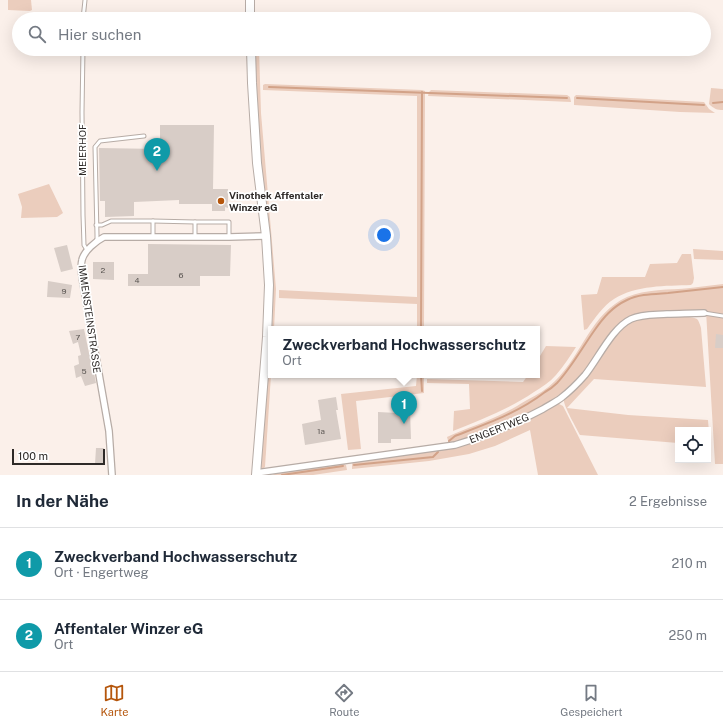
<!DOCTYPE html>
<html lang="de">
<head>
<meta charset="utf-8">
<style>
	body { margin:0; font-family:"Public Sans",sans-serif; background:#f6f6f7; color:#1f2937 }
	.controls { position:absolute; right:12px; bottom:12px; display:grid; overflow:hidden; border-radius:0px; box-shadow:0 4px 16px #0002 }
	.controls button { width:36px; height:36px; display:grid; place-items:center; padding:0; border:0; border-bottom:1px solid #e0e1e3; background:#fff; color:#1f2937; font:20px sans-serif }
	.scale { position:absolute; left:12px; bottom:10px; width:93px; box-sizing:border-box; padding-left:4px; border:2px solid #2e2a28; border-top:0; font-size:11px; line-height:14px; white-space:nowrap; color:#2e2a28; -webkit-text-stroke:3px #fff; paint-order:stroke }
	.you { position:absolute; left:384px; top:235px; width:14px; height:14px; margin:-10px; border:3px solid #fff; border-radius:50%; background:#1a73e8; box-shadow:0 0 0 6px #1a73e833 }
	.badge { display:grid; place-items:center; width:26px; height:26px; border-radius:50%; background:#b5560c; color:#fff; font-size:13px; font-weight:700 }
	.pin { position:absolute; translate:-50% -33px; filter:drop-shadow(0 1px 2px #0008) }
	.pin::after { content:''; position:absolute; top:21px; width:14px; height:12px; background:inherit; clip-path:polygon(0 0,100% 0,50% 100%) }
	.popup { position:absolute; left:268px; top:326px; width:272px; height:52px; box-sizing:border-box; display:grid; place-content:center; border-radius:0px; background:#fff; filter:drop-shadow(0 1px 3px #0005); font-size:13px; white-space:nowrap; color:#747a83 }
	.popup b { font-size:15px; color:#1f2937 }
	.popup::after { content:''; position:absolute; left:50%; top:100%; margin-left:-8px; border:8px solid transparent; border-top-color:#fff }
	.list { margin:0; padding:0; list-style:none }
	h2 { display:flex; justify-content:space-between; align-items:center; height:52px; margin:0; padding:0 16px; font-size:17px }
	h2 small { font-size:13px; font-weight:400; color:#747a83 }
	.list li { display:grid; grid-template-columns:26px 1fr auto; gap:12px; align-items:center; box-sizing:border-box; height:72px; padding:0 16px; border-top:1px solid #e0e1e3 }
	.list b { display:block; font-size:15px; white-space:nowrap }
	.list p { margin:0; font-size:13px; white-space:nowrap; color:#747a83 }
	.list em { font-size:13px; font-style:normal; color:#747a83 }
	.icon { flex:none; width:22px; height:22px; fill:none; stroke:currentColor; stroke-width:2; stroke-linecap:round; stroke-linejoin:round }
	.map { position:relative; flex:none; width:723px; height:475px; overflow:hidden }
	.search { position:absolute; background:#fff; box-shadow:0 4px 16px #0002; left:12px; right:12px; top:12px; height:44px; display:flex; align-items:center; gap:10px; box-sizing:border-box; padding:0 14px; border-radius:22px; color:#747a83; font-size:15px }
	.sheet { height:196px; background:#fff }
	nav { display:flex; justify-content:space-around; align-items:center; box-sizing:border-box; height:56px; border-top:1px solid #e0e1e3; background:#fff; font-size:11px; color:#747a83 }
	nav a { display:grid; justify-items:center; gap:2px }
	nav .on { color:#b5560c }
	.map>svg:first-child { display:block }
	.green { fill:#ebcdbd }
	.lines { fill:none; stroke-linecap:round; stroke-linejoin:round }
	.stream { stroke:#d2a288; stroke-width:2 }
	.building { fill:#d8cdc7 }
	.service-casing { stroke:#b7aca6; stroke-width:5 }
	.minor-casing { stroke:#b7aca6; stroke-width:8 }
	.secondary-casing { stroke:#b7aca6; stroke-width:10 }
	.service { stroke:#fff; stroke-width:3 }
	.minor { stroke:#fff; stroke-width:5.5 }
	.secondary { stroke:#fff; stroke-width:8 }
	.poi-dot { fill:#b5560c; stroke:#fff; stroke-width:1.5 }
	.labels { text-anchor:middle; stroke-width:3.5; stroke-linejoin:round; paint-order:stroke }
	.number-label { font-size:8px; fill:#585350 }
	.street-label { font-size:10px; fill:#2e2a28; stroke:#fff }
	.poi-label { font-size:10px; font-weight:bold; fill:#2e2a28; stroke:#fff; text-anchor:start }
</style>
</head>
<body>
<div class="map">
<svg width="723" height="475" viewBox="0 0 723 475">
	<rect width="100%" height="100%" fill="#fbf0ea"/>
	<g class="green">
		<polygon points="8,0 31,0 32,10 30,11 8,10"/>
		<polygon points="255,49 259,49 261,113 276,289 274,329 272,329 273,304 273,282 267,210 260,153 257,117"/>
		<polygon points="265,84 422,90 425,91 425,93 424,329 417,329 417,304 279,298 279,290 417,297 417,96 263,90 263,85"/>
		<path d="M711,88L723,89V110C717,110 714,109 709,104Z"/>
		<polygon points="431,90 567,95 570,97 571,102 428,96 429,92"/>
		<polygon points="576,95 704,102 709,109 715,113 680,112 574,105 574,97"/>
		<polygon points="49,184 63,213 57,217 21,218 22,207 18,194"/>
		<polygon points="693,249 723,251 723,260 694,259"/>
		<path d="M682,254H691L694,278L693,283L691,285C666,286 636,285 614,299C603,306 595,318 587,329L584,330L581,295L597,294L602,277H645L650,264L677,263Z"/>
		<path d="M723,284V464H715L706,311L629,318L619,325L612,332L586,370L568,389L553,401L524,417L470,439L449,444L447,437C466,428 487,422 506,412C513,409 520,404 527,400C537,395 547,389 555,381C582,355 591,313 627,297C645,289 670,290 690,288C701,287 712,285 723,284Z"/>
		<path d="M655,316C663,316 691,315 697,319C699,321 700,325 701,328L706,387L594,379L567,408L628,415L708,420L710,446H708V430H678V443L580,435C577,429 563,405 564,400C565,396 584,381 588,376C596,366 603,354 610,343C613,338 616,332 621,329C631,320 643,318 655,316Z"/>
		<polygon points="271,335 271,375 265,467 264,468 262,469 261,467"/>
		<path d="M546,346L576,347C570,356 564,366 556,375C550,382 542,387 534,392C509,409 481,420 453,431L454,411L470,409L469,384L427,383V379L523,382L528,375H537V361Z"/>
		<polygon points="417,375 424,375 424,393 356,401 361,449 348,450 341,394 416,386"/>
		<polygon points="556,404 559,404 563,406 598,475 538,475 530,430 495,446 469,454 429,461 352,469 352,464 354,461 446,449"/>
		<polygon points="342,463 346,465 347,470 313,475 272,475 277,473"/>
	</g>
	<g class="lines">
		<g class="stream">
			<polyline points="269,87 567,98"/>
			<polyline points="577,98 704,105"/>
			<polyline points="713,103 723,102"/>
			<polyline points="421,329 422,92"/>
			<polyline points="421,375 422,391"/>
			<path d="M449,441L455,436C486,424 518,413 545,392C549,390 553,387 557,383C571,368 582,348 594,331C603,318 612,307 627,300C639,294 654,294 668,293C687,291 705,289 723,287"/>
			<polyline points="354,465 433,457 438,452"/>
			<polyline points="282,475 343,466"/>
		</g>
	</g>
	<g class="building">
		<polygon points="160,125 214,125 213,189 228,189 228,208 225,207 225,211 212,211 212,204 179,204 179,200 134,202 134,216 105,217 105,201 100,201 99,148 160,149"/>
		<polygon points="148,244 231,245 230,276 200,276 200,286 128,286 128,274 148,274"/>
		<polygon points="67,245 73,269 61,272 54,248"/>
		<polygon points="93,262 114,262 114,280 93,279"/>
		<polygon points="48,281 72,285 70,298 47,297"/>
		<polygon points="84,329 89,353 90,353 96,383 85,386 81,376 76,378 74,366 79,364 78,356 81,355 78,342 73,344 69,331"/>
		<polygon points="716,334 723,335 723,348 715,348"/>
		<polygon points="336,397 338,410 336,410 341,439 305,445 302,424 321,420 318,400"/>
		<polygon points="397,409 410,409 411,439 391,439 391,443 378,443 378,412 397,413"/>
		<polygon points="96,448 104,448 103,464 95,464"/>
	</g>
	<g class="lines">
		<g class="service-casing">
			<g id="service">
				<polyline points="83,19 85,0"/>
				<polyline points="83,49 82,112 83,215 84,245 87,250"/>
				<polyline points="153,221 153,237"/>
				<polyline points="96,225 102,225 111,221 153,221 195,222 229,222 229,237"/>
				<polyline points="195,237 195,222"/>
				<polyline points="97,240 97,235 95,147 100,141 144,136"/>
				<polyline points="704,313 723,316"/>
			</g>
		</g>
		<g class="minor-casing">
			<g id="minor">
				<path d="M256,473L455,445C485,436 515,424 543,409C549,405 556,402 561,398C570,391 578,383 585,375C598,359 612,328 631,319C642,314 655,315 667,314C679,314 691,313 704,313"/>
				<path d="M112,475L109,431L83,283C82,276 80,267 82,260C84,251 96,241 104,237H229L266,236"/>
			</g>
		</g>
		<g class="secondary-casing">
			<g id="secondary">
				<polyline points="250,0 250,19"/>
				<polyline points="251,49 252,83 257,163 266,236 269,285 267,337 256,475"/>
			</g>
		</g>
		<use href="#service" class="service"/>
		<use href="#minor" class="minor"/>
		<use href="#secondary" class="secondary"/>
	</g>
	<circle class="poi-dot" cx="221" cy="201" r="4"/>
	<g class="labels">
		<g class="number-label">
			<text x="103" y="273">2</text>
			<text x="181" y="278">6</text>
			<text x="137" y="283">4</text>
			<text x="64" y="294">9</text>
			<text x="78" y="340">7</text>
			<text x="84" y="374">5</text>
			<text x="321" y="434">1a</text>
		</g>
		<g class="street-label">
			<text transform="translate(82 150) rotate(-90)" y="4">MEIERHOF</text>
			<text transform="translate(90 319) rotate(82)" y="4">IMMENSTEINSTRASSE</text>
			<text transform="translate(499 428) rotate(-22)" y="4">ENGERTWEG</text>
		</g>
		<g class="poi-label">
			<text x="229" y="199">Vinothek Affentaler<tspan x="229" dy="12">Winzer eG</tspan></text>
		</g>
	</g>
</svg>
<div class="controls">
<button><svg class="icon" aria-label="locate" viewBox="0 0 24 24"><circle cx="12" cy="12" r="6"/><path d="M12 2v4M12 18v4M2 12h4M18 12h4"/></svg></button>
</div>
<div class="scale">100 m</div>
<div class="you"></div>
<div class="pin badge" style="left:404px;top:424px;background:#0f9aa8">1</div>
<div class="popup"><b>Zweckverband Hochwasserschutz</b>Ort</div>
<div class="pin badge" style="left:157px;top:171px;background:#0f9aa8">2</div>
<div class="search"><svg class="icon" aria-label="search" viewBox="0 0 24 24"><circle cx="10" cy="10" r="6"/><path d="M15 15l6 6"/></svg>Hier suchen</div>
</div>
<section class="sheet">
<h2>In der Nähe<small>2 Ergebnisse</small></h2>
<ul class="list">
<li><span class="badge" style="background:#0f9aa8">1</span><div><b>Zweckverband Hochwasserschutz</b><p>Ort · Engertweg</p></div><em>210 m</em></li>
<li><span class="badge" style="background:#0f9aa8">2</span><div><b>Affentaler Winzer eG</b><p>Ort</p></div><em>250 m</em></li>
</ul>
</section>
<nav>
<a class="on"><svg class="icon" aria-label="map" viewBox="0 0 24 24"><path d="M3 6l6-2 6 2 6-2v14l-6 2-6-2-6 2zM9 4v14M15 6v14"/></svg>Karte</a>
<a><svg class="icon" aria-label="directions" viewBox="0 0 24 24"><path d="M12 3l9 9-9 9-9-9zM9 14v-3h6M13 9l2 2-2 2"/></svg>Route</a>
<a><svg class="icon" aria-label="saved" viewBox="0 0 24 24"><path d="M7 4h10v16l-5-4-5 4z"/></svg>Gespeichert</a>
</nav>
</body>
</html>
